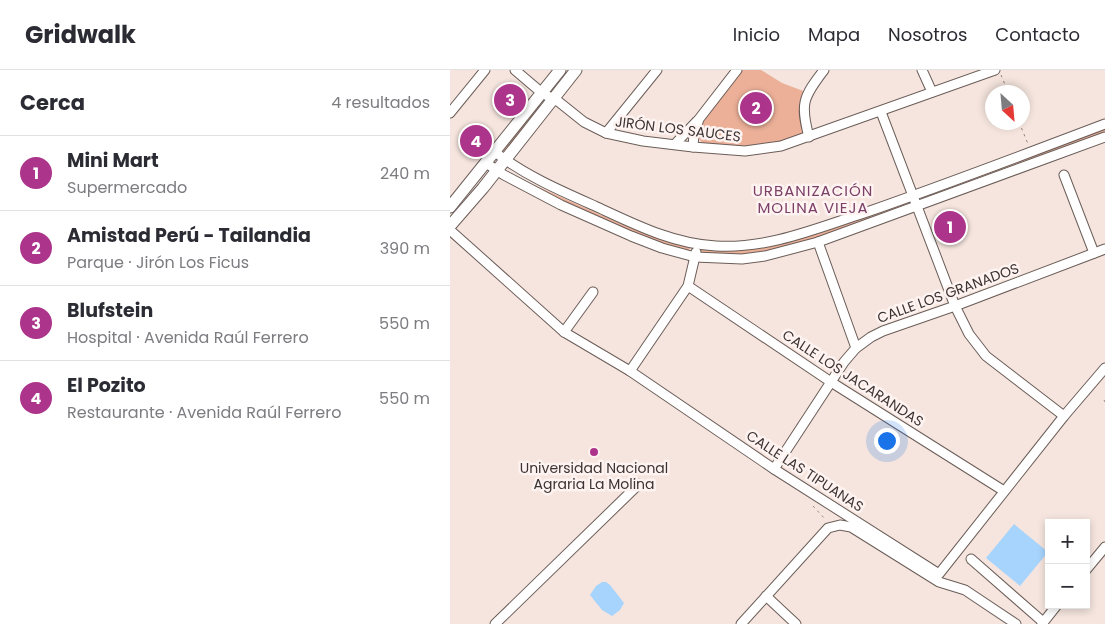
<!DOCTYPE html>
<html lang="es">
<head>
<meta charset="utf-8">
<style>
	body { margin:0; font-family:Poppins,sans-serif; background:#f2f2f3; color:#2b2b33 }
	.controls { position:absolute; right:15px; bottom:15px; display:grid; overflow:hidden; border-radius:0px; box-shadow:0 2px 8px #0003 }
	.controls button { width:45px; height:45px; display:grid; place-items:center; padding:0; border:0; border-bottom:1px solid #e1e1e2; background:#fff; color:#2b2b33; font:25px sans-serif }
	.compass { position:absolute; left:535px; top:15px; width:45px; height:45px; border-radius:50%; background:#fff; box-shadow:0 2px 8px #0003; rotate:154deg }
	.you { position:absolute; left:436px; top:370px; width:18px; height:18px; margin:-12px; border:4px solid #fff; border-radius:50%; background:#1a73e8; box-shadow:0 0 0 8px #1a73e833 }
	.badge { display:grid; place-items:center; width:32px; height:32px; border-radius:50%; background:#ac358b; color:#fff; font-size:16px; font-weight:700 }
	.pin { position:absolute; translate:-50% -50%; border:2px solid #fff; box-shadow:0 1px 5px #0006 }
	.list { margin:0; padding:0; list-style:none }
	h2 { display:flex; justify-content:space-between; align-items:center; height:65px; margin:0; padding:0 20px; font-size:21px }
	h2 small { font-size:16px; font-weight:400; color:#7c7c81 }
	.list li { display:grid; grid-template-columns:32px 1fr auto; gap:15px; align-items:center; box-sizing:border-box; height:75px; padding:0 20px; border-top:1px solid #e1e1e2 }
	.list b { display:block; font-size:19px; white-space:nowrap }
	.list p { margin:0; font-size:16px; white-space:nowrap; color:#7c7c81 }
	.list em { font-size:16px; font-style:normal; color:#7c7c81 }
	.map { position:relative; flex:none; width:655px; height:554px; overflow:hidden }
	header { display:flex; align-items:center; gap:30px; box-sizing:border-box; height:70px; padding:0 25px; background:#fff; border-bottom:1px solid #e1e1e2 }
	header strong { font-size:24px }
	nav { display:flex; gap:28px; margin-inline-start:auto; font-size:18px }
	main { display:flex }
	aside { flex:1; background:#fff }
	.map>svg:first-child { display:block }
	.green { fill:#ecb099 }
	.water { fill:#a7d4fd }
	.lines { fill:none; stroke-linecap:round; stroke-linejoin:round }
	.minor-casing { stroke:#6b5d58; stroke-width:11 }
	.major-casing { stroke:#6b5d58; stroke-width:13 }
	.path { stroke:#928682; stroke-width:1; stroke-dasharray:2.5 4; stroke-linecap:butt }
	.minor { stroke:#fff; stroke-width:9 }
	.major { stroke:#fff; stroke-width:11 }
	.poi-dot { fill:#ac358b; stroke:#fef3f0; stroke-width:2 }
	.labels { text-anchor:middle; stroke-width:5; stroke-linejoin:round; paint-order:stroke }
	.street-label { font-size:14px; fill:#3b3432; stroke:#fef3f0 }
	.poi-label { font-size:14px; fill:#3b3432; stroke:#fef3f0 }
	.neighbourhood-label { font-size:15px; letter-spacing:1px; fill:#7b3f68; stroke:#fef3f0 }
</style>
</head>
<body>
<header>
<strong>Gridwalk</strong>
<nav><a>Inicio</a><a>Mapa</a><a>Nosotros</a><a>Contacto</a></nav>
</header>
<main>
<aside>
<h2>Cerca<small>4 resultados</small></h2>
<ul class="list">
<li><span class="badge">1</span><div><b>Mini Mart</b><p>Supermercado</p></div><em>240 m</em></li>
<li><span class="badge">2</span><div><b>Amistad Perú - Tailandia</b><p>Parque · Jirón Los Ficus</p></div><em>390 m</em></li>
<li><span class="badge">3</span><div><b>Blufstein</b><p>Hospital · Avenida Raúl Ferrero</p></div><em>550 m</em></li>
<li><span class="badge">4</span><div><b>El Pozito</b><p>Restaurante · Avenida Raúl Ferrero</p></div><em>550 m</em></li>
</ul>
</aside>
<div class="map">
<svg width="655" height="554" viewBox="0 0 655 554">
	<rect width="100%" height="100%" fill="#f5e5de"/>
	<g class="green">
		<path d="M290,0H311L332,13L356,22C348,41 350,46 355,65L330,72L310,76L253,75C251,71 248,68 248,64C248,49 280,13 290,0Z"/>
		<polygon points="89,34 91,36 55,81 51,79"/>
		<polygon points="655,57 655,63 479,127 471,128 471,126"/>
		<polygon points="84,115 171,154 241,177 238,181 215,176 91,122 84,118"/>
		<polygon points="460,129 461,132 459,135 397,158 337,177 289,185 250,183 249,180 251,178 324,175 337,172"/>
	</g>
	<g class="water">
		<polygon points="564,454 598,482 570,516 536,488"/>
		<polygon points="152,512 156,512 160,515 174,533 170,540 162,546 152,540 140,525 146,516"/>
	</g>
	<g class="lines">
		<g class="minor-casing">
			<g id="minor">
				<polyline points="65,0 92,23 109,32 134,52 156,63 193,71 243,77 295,81 331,76 545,0"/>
				<polyline points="472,0 482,22"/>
				<polyline points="431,42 505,236 519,264 536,286 614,346"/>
				<polyline points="0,43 35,0"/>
				<polyline points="156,63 207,0"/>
				<path d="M359,67C350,34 353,27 374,0"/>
				<polyline points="225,74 247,51"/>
				<polyline points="243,77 244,64 249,49 287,0"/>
				<path d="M45,82C74,105 111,121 145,136C184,154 223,174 266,176C319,179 367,158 417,142C497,114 576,84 655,54"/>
				<polyline points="36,93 54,105 111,135 181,166 212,178 245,187 292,189 315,186 368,172 655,67"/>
				<polyline points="614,105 644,183"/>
				<polyline points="0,160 114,262 180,301 324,399 489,504 614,346 655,298"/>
				<polyline points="368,172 406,278"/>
				<polyline points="238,216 381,312 554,421"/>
				<polyline points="114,262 143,222"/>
				<polyline points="180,301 238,216 246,182"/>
				<polyline points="324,399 394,292 406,278 421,267 433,261 505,236 655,179"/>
				<polyline points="521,489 593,552"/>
				<polyline points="636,500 655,477"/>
				<polyline points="316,526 346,554"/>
				<polyline points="45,554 189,414"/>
				<polyline points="291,554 378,458 390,455 401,457 489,512 515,520 566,554"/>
				<polyline points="592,554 607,535"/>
			</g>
		</g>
		<g class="major-casing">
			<g id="major">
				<polyline points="0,137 110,0"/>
				<polyline points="0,156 33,118 126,0"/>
			</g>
		</g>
		<g class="path">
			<polyline points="551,5 558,22"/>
			<polyline points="569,52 578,74"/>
			<polyline points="654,330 655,332"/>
			<polyline points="363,436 376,450"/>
		</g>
		<use href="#minor" class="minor"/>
		<use href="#major" class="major"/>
	</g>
	<circle class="poi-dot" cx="144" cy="382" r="5"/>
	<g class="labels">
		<g class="street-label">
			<text transform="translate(228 59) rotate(7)" y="5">JIRÓN LOS SAUCES</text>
			<text transform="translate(498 223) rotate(-20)" y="5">CALLE LOS GRANADOS</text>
			<text transform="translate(403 308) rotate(33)" y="5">CALLE LOS JACARANDAS</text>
			<text transform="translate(355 401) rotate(33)" y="5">CALLE LAS TIPUANAS</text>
		</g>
		<g class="poi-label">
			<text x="144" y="403">Universidad Nacional<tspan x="144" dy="16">Agraria La Molina</tspan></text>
		</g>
		<g class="neighbourhood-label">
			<text x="363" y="126">URBANIZACIÓN<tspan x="363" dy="17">MOLINA VIEJA</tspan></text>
		</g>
	</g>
</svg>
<div class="controls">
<button>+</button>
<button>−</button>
</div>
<svg class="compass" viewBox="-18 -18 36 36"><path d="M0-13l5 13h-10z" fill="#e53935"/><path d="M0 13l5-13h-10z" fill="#7c7c81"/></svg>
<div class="you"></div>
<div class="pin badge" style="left:500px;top:157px">1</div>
<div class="pin badge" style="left:306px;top:38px">2</div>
<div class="pin badge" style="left:60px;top:30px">3</div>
<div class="pin badge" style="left:26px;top:71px">4</div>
</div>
</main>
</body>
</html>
